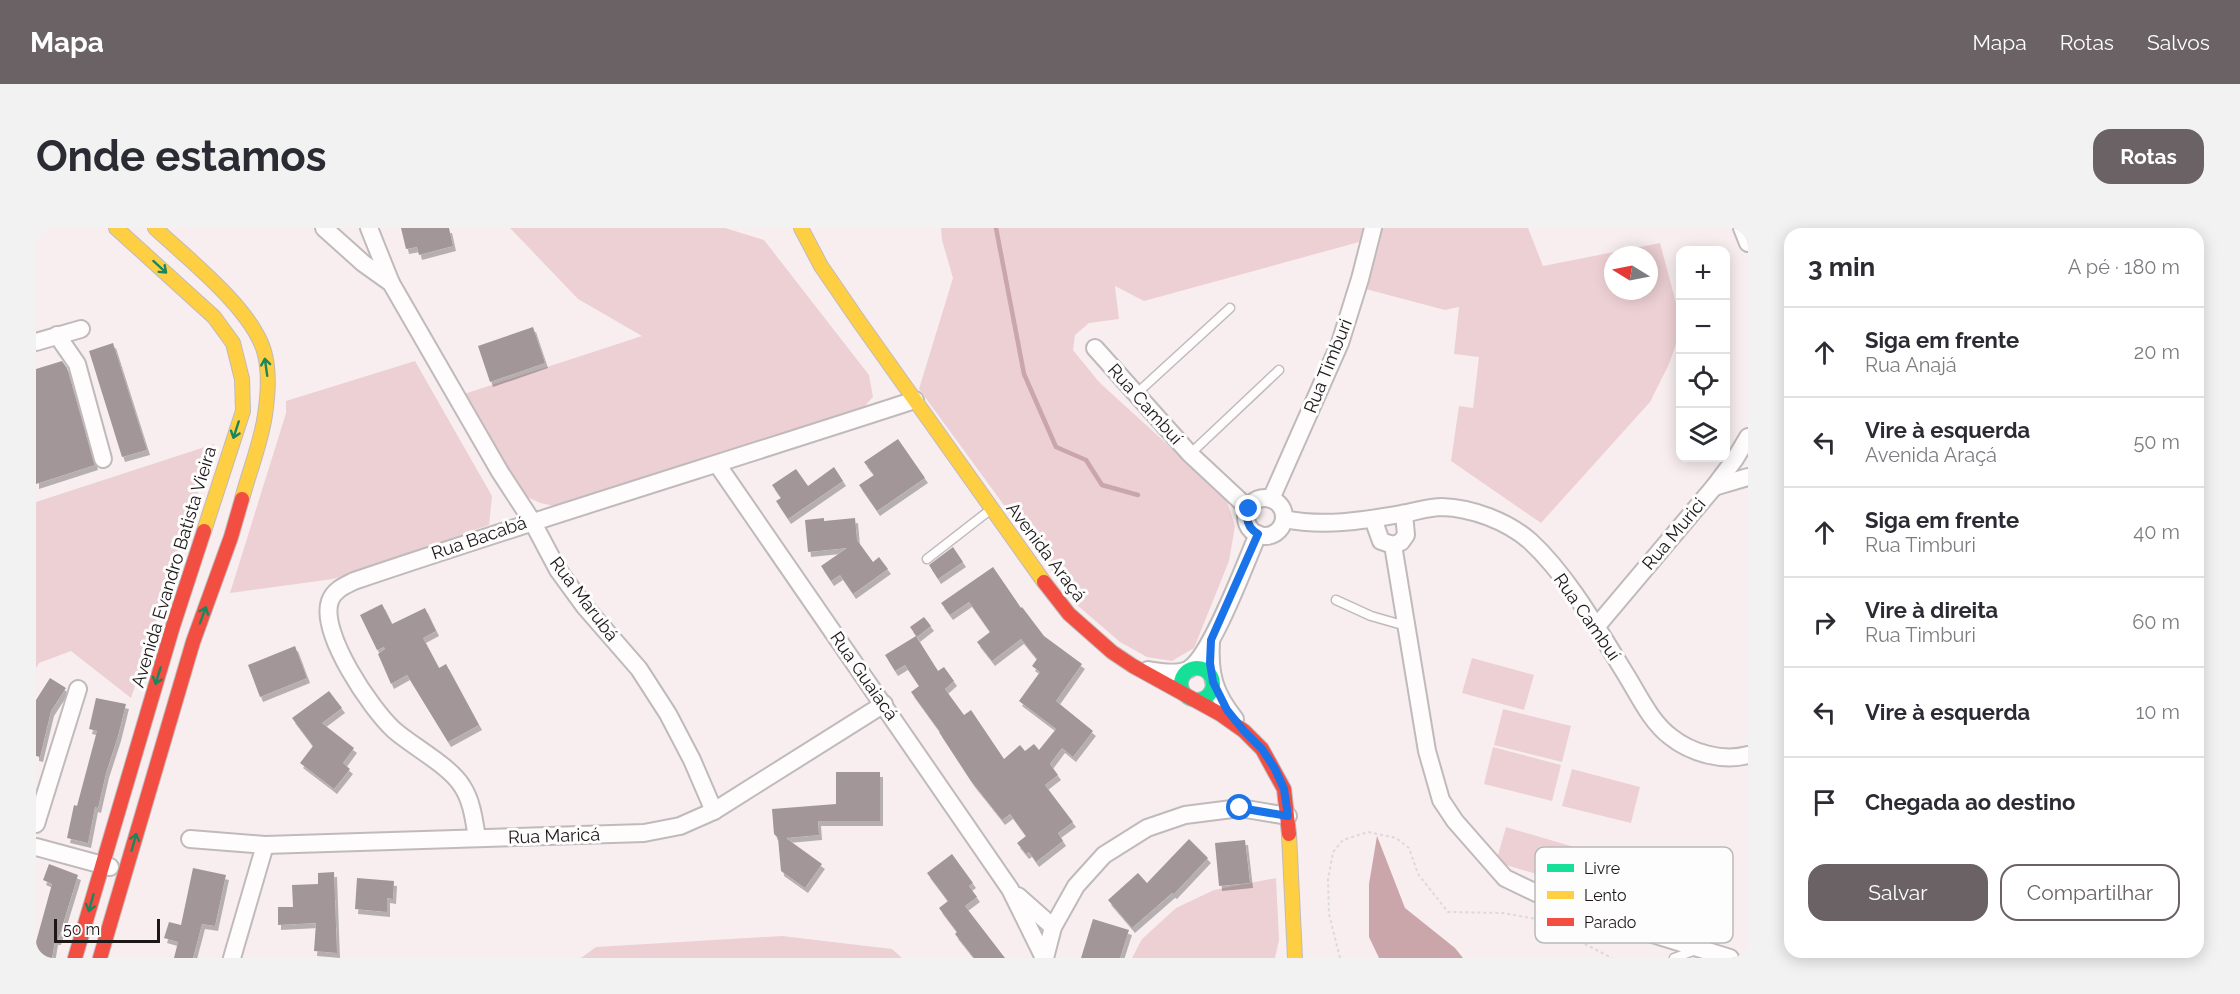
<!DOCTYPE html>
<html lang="pt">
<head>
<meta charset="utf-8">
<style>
	body { margin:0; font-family:Raleway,sans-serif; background:#f2f2f3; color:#2b2b33 }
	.controls { position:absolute; right:18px; top:18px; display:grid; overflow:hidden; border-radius:12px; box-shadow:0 3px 15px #0003 }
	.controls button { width:54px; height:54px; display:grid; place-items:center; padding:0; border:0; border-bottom:2px solid #e1e1e2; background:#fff; color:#2b2b33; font:30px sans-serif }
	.compass { position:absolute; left:1568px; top:18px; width:54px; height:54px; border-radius:50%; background:#fff; box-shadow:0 3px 15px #0003; rotate:280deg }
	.scale { position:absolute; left:18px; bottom:15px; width:106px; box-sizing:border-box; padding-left:6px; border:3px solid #1d1718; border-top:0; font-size:16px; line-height:21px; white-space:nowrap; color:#1d1718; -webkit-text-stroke:4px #fdfdfd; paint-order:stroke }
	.stop { position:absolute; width:18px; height:18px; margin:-14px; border:4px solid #1a73e8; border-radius:50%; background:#fff }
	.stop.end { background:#1a73e8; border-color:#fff; box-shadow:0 2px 6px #0008 }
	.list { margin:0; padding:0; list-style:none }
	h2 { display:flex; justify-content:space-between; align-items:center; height:78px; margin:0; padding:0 24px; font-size:26px }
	h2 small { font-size:20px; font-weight:400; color:#7c7c81 }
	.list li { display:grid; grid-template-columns:39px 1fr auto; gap:18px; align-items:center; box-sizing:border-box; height:90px; padding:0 24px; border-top:2px solid #e1e1e2 }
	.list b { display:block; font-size:22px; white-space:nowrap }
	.list p { margin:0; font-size:20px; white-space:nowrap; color:#7c7c81 }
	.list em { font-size:20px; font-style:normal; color:#7c7c81 }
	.actions { display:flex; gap:12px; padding:18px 24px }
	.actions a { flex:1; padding:14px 0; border:2px solid #6a6264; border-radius:18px; text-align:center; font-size:21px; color:#6a6264 }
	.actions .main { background:#6a6264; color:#fff }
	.icon { flex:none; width:33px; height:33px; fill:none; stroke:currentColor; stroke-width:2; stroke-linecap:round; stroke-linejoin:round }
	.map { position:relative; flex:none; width:1712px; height:730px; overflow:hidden; border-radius:18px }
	header { display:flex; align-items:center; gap:36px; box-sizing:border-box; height:84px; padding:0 30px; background:#6a6264; color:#fff }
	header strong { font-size:28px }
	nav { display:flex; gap:33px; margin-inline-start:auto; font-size:21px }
	.intro { display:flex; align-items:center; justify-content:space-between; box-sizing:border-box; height:144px; padding:0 36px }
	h1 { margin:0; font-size:42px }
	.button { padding:15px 27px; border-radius:18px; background:#6a6264; color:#fff; font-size:21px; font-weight:700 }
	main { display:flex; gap:36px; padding:0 36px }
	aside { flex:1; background:#fff; border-radius:18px; box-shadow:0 3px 15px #0003 }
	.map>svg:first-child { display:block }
	.green { fill:#edd0d4; fill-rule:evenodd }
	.water { fill:#caa6ab }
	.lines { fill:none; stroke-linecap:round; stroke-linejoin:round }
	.stream { stroke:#caa6ab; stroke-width:4.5 }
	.building { fill:#a39698; filter:url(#shadow) }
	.lane-casing { stroke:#c0babb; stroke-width:11 }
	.street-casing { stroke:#c0babb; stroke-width:20 }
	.fast-casing { stroke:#c0babb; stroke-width:16 }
	.slow-casing { stroke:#c0babb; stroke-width:16 }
	.jam-casing { stroke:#c0babb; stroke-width:16 }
	.path { stroke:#dbd9d9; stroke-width:2; stroke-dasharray:3 3; stroke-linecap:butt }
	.lane { stroke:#fefcfd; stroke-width:8 }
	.street { stroke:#fefcfd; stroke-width:16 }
	.fast { stroke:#16e098; stroke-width:14 }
	.slow { stroke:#ffcf43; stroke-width:14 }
	.jam { stroke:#f24e42; stroke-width:14 }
	.oneway { stroke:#19865e }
	.route { stroke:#1a73e8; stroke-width:8 }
	.labels { text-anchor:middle; stroke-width:6; stroke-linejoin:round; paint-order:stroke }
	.street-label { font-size:18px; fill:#1d1718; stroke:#fdfdfd }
	.key { fill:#fdfdfd; stroke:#bab8b8; stroke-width:1.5 }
	.key-label { font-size:16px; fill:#1d1718 }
</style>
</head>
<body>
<header>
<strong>Mapa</strong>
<nav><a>Mapa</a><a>Rotas</a><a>Salvos</a></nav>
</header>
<div class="intro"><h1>Onde estamos</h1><a class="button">Rotas</a></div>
<main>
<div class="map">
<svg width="1712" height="730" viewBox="0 0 1712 730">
	<defs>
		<filter id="shadow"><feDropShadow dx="3" dy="5" stdDeviation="0" flood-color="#0004"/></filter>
	</defs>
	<rect width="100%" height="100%" fill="#f8eef0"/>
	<g class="green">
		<polygon points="474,0 689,0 728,12 833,147 837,169 824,183 523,279 504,275 487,267 428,166 606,108 542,71"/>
		<path d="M905,0H1492L1507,38L1624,15L1640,75V116L1633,136L1614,174L1505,295L1415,233L1423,178L1437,180L1443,129L1418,126L1423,79L1409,82L1322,59L1334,11L1108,73L1079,58L1083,91L1053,95L1039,107L1037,122L1063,154L1190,270L1199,298L1193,333L1158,420L1136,433L1111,429L1084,414L1041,377L883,161L917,50L906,12ZM1577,27H1613V63H1577Z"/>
		<polygon points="379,133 456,268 453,297 297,351 194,365 250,185 250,173"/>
		<polygon points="178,216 95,470 35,423 3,435 0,440 0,274"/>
		<polygon points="1436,430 1498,447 1488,482 1426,465"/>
		<polygon points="1467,481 1535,498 1526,534 1458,517"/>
		<polygon points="1457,519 1525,537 1516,573 1448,556"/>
		<polygon points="1536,541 1604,559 1595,595 1526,578"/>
		<polygon points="1470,599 1538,619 1527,654 1460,634"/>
		<polygon points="1240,650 1243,712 1239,730 1096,730 1106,711 1140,680 1178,662"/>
		<polygon points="746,708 856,721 866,730 545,730 560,719"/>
	</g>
	<polygon class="water" points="1341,608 1369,680 1419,720 1427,730 1343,730 1333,709 1333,656"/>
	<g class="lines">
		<polyline class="stream" points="960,0 988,146 1020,219 1050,232 1066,257 1102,267"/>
	</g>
	<g class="building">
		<polygon points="365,0 413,0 417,18 383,27 381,19 370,21"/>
		<polygon points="497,99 509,135 454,154 442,118"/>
		<polygon points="77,115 111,222 86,229 53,123"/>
		<polygon points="26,133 31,140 59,237 0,256 0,141"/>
		<polygon points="862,211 889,250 841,283 823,257 838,247 828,234"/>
		<polygon points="798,239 807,253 752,291 740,273 745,270 736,257 760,241 772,258"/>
		<polygon points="788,290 788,293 819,290 821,312 837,334 843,329 852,341 817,366 804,347 795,353 785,338 811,320 772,324 769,292"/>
		<polygon points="917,319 927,334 902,351 893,337"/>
		<polygon points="957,339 985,380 986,379 1008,408 1046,436 1020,473 1057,503 1037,529 1026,520 1014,536 1022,547 1009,557 1037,594 1022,605 1027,613 1000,634 993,624 990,626 981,615 990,608 974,586 966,592 935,553 903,504 904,504 875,464 883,458 869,437 859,443 849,427 880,408 902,443 908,439 918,453 909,461 928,487 935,482 968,531 984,517 989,523 998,516 1003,522 1020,501 983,473 1004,444 996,438 1001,431 985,411 956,433 941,414 954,404 933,374 914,387 905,375"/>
		<polygon points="346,376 356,396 389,380 400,403 387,410 403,440 410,436 443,497 412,514 371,447 355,456 342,426 349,421 348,419 341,422 324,387"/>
		<polygon points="888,389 895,398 881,409 874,399"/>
		<polygon points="259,418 271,450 224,469 212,437"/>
		<polygon points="14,450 30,460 15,483 4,529 0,528 0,472"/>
		<polygon points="293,463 306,480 286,495 318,520 307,535 314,541 298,561 264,535 277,518 256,490"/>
		<polygon points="60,470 90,476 82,508 70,545 62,580 59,579 52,615 31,610 38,577 41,578 61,503 53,501"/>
		<polygon points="800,544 844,544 844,593 782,593 783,607 750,610 786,636 769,660 745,643 742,610 738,606 736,581 800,576"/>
		<polygon points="1153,611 1172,630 1138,666 1136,665 1096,700 1072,672 1102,645 1111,655"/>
		<polygon points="1209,612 1214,655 1183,658 1179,615"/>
		<polygon points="916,626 937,655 933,658 941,669 929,678 969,730 938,730 919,706 921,704 903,680 912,673 891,645"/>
		<polygon points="13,636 42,647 22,712 19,712 16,730 0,730 0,714 16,656 7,652"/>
		<polygon points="157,640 190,647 179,698 166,696 157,730 138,730 142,714 128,710 133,694 145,697"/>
		<polygon points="298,644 301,725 278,723 280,695 242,697 242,679 257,679 256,657 282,656 282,645"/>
		<polygon points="321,650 358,653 357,671 351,670 351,684 319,681"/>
		<polygon points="1057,691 1093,702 1084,730 1045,730"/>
	</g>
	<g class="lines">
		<g class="lane-casing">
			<g id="lane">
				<polyline points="1100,166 1194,80"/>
				<polyline points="1154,226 1243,142"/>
				<polyline points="891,331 954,282"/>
				<polyline points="1300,372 1335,388 1370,398"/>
				<polyline points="1638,730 1660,722"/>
			</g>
		</g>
		<g class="street-casing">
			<g id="street">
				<polyline points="288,0 327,35 355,55"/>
				<polyline points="333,0 355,55 464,244 496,293 522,342 549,379 603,441 632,486 656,532 678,583"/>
				<polyline points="1706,0 1712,15"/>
				<polyline points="21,107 41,136 67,231"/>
				<polyline points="0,114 45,101"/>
				<polyline points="1059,120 1154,226 1213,281"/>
				<polyline points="681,236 974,661 1008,730"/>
				<polyline points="1678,259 1712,249"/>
				<circle cx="1229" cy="289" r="19"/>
				<polyline points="1235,271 1304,115 1324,51 1337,0"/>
				<path d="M1248,291C1287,299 1326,293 1365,286C1379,284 1392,279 1406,279C1436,280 1471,293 1494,313C1533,349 1564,405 1592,450C1604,470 1616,495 1635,509C1655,525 1687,534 1712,527"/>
				<polyline points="1337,291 1345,313 1357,317 1365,314 1370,307 1368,286"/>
				<polyline points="1357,317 1391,523 1405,572 1419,593 1469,650 1515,672 1568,691 1694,730"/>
				<polyline points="1560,399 1678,259 1699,231 1712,209"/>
				<path d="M1175,413C1173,446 1178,465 1199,491"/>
				<path d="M1112,442C1123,444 1143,447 1153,441C1175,428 1210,334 1222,306"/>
				<polyline points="0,596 42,461"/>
				<path d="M441,610C438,592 436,573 426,558C414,538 376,518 358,502C335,481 283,405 294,373C298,362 308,358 318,353C504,290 692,233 879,172"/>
				<polyline points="154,611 229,617 608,605 644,598 678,583 848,476"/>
				<polyline points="0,619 74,639"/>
				<polyline points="982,668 1017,699"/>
				<polyline points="196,730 229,617"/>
				<polyline points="1009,730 1017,699 1040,658 1068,627 1111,600 1149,587 1204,580 1252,588"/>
			</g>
		</g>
		<g class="fast-casing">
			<circle id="fast" cx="1161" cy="456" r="16"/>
		</g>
		<g class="slow-casing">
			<g id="slow">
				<polyline points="80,0 178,89 197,115 206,151 207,183 168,303"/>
				<path d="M119,0C152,31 215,80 228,123C234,143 232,167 229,187C225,215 213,244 206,271"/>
				<polyline points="765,0 785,38 822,92 1008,354"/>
				<polyline points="1253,606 1259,730"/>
			</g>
		</g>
		<g class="jam-casing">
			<g id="jam">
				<polyline points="1008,354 1033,386 1076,424 1097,438 1184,486 1208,503 1226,521 1248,561 1253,606"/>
				<polyline points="39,730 137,398 168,303"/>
				<polyline points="64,730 157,414 195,309 206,271"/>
			</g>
		</g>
		<polyline class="path" points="1304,730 1293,686 1292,652 1297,624 1307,612 1332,604 1360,610 1373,620 1382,646 1412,684 1467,685 1500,691 1576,730"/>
		<use href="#lane" class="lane"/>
		<use href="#street" class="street"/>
		<use href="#fast" class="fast"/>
		<use href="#slow" class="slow"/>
		<use href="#jam" class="jam"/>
	</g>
	<defs><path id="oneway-shaft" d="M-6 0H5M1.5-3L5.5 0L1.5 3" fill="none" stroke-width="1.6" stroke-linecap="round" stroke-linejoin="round" transform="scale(1.5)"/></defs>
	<g class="oneway">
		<use href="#oneway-shaft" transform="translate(124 39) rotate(42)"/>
		<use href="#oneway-shaft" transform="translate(230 139) rotate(-98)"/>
		<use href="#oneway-shaft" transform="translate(200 202) rotate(108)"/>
		<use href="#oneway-shaft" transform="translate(167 387) rotate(-70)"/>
		<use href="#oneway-shaft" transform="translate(122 448) rotate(107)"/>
		<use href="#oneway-shaft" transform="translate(98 614) rotate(-74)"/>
		<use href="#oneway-shaft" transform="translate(55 675) rotate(106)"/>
	</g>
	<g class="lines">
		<path class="route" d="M1204,580L1252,588L1248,561L1239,541L1226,521L1208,503L1191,482L1177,454L1174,435L1175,412L1222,306C1212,300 1209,292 1213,281"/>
	</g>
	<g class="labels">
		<g class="street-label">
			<text transform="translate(1292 138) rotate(-68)" y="6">Rua Timburi</text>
			<text transform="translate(1109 176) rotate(48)" y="6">Rua Cambuí</text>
			<text transform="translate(1638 306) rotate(-50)" y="6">Rua Murici</text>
			<text transform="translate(443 310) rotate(-19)" y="6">Rua Bacabá</text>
			<text transform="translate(1010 324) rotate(53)" y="6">Avenida Araçá</text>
			<text transform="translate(138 339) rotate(-73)" y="6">Avenida Evandro Batista Vieira</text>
			<text transform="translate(548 371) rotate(53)" y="6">Rua Marubá</text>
			<text transform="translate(1551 389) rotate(55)" y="6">Rua Cambuí</text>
			<text transform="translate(828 448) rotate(55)" y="6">Rua Guaiacá</text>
			<text transform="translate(518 608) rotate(-2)" y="6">Rua Maricá</text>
		</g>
	</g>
	<rect x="1499" y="619" width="198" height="96" rx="9" class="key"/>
	<rect x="1511" y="636" width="27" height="8" fill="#16e098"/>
	<rect x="1511" y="663" width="27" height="8" fill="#ffcf43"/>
	<rect x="1511" y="690" width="27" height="8" fill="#f24e42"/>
	<g class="key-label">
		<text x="1548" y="646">Livre</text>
		<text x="1548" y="673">Lento</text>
		<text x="1548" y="700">Parado</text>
	</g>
</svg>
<div class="controls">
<button>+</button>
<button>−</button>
<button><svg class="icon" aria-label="locate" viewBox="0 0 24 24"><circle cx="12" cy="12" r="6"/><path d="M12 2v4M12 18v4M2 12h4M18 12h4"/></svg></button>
<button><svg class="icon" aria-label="layers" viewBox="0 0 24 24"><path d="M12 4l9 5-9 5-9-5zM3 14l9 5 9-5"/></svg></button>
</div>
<svg class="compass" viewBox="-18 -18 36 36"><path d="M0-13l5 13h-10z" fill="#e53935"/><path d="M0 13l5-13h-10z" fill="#7c7c81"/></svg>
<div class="scale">50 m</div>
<div class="stop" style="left:1204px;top:580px"></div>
<div class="stop end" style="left:1213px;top:281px"></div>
</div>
<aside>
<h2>3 min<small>A pé · 180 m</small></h2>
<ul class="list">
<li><svg class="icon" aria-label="ahead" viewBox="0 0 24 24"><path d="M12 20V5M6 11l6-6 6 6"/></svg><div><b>Siga em frente</b><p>Rua Anajá</p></div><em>20 m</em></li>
<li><svg class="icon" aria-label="left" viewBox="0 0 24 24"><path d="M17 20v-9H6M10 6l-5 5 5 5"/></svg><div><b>Vire à esquerda</b><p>Avenida Araçá</p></div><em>50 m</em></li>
<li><svg class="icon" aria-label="ahead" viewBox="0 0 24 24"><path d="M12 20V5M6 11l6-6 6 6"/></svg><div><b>Siga em frente</b><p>Rua Timburi</p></div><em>40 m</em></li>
<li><svg class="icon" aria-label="right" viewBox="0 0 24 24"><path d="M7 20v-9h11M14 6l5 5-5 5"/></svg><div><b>Vire à direita</b><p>Rua Timburi</p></div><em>60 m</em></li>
<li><svg class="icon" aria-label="left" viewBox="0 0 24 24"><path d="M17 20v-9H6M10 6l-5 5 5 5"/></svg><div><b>Vire à esquerda</b></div><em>10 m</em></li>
<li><svg class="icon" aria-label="arrive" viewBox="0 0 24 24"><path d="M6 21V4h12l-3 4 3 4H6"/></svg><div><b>Chegada ao destino</b></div></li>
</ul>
<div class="actions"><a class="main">Salvar</a><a>Compartilhar</a></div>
</aside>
</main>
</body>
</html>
